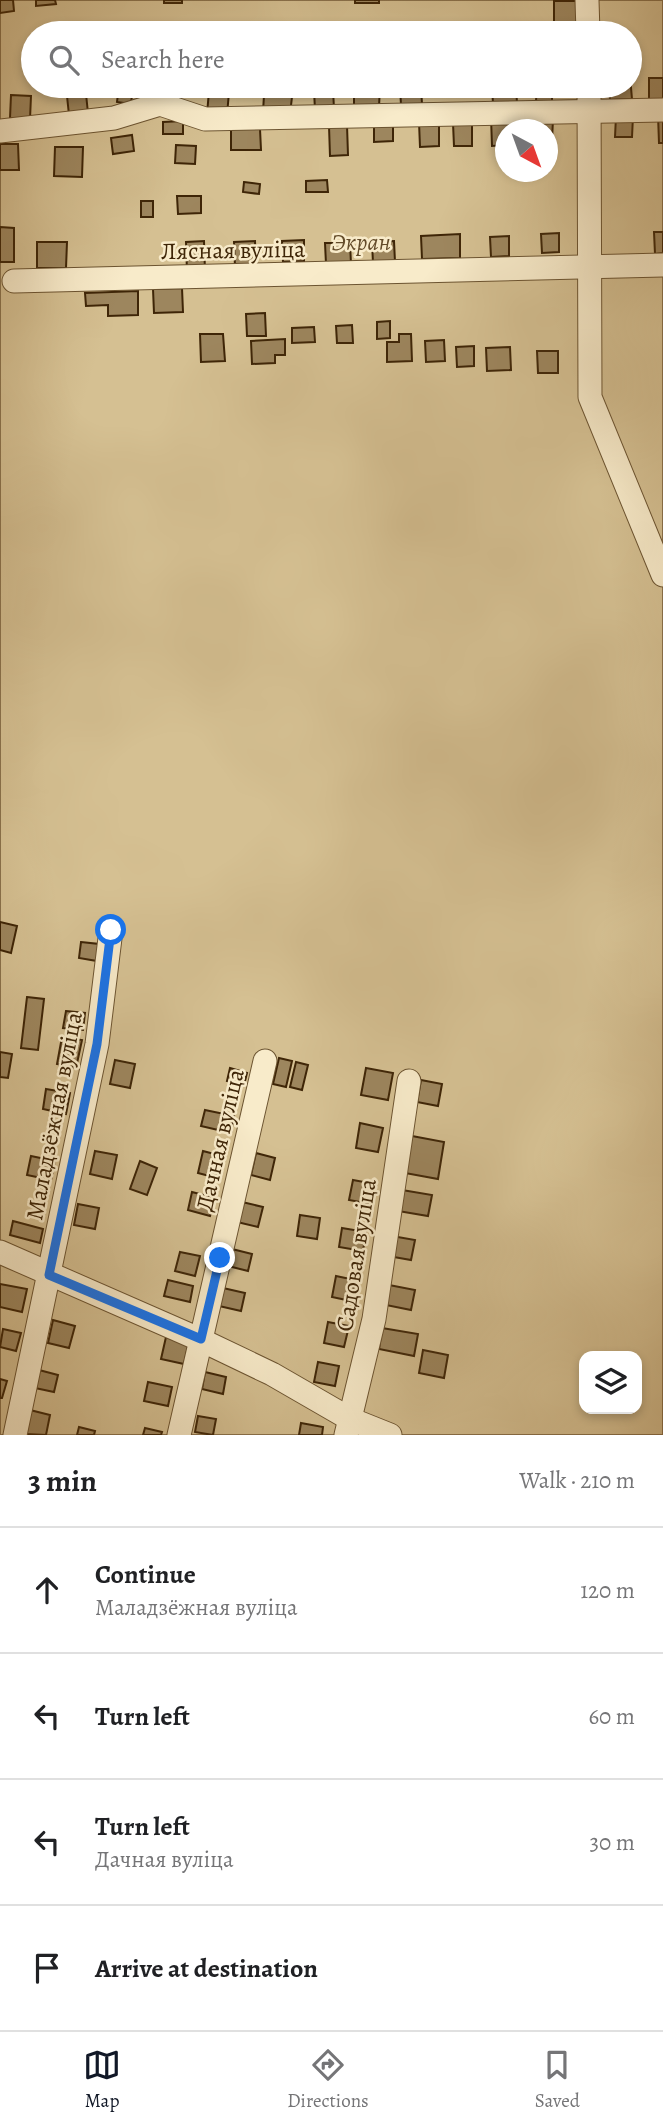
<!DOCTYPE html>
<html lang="en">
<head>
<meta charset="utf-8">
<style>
	body { margin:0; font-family:Alegreya,serif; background:#f6f6f6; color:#202124 }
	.controls { position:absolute; right:21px; bottom:21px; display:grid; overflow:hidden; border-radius:14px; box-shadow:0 4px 10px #0003 }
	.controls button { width:63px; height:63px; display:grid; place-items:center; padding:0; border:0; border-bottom:2px solid #e0e0e0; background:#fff; color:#202124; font:35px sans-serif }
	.compass { position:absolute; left:495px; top:119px; width:63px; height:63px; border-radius:50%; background:#fff; box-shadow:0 4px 10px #0003; rotate:139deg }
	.stop { position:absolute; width:21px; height:21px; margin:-16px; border:5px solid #1a73e8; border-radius:50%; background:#fff }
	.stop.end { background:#1a73e8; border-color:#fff; box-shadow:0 2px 7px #0008 }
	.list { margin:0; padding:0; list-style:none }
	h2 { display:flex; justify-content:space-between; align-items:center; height:91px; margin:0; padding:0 28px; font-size:30px }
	h2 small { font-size:23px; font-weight:400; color:#757577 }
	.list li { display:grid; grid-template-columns:46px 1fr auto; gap:21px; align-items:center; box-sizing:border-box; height:126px; padding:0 28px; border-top:2px solid #e0e0e0 }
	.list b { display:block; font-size:26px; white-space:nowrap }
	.list p { margin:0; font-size:23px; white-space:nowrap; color:#757577 }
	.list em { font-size:23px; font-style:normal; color:#757577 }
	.icon { flex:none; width:38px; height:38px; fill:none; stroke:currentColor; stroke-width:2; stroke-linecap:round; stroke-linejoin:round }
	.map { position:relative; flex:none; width:663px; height:1435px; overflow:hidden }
	.search { position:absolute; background:#fff; box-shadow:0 4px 10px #0003; left:21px; right:21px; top:21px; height:77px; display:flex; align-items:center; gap:18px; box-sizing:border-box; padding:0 24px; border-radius:38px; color:#757577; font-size:26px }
	.sheet { height:595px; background:#fff }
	nav { display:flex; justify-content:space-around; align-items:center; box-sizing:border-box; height:98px; border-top:2px solid #e0e0e0; background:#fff; font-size:19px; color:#757577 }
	nav a { display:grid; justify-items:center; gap:4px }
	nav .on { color:#111827 }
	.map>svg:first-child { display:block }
	.green { fill:#d5c092; stroke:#8a724c; stroke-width:2; fill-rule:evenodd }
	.building { fill:#9d865e; stroke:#3e2507; stroke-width:2 }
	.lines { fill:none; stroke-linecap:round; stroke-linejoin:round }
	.street-casing { stroke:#6c5431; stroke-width:25 }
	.street { stroke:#f8ebca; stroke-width:23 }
	.route { stroke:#1a73e8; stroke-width:9 }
	.labels { text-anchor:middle; stroke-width:5; stroke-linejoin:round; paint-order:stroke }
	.park-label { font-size:24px; font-style:italic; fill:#644c2a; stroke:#f8ebca }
	.street-label { font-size:24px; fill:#3e2507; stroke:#f8ebca }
</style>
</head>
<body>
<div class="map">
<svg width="663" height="1435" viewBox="0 0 663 1435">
	<rect width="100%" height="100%" fill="#f4e0ae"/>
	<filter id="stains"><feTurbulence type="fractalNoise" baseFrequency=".00286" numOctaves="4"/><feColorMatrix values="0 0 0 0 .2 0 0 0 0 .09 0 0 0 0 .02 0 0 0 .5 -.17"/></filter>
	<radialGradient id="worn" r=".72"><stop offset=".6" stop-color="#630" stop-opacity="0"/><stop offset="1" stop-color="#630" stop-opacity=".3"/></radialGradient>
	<path class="green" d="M0,0H663V1435H0ZM33,33H630V86H33ZM505,130H548V172H505ZM584,1356H637V1409H584Z"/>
	<g class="building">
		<polygon points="0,0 13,0 14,11 0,13"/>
		<polygon points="36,0 55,0 56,4 36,6"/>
		<rect x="164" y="0" width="18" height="3"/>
		<rect x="355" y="0" width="24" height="3"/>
		<rect x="554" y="1" width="23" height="23"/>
		<polygon points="105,27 106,33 88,33 87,30"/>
		<polygon points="630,76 632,99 610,100 609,86 630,86"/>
		<rect x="649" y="78" width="14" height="21"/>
		<polygon points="119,86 133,86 131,104 117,102"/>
		<polygon points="354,86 380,86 379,107 354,107"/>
		<polygon points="492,86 516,86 517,103 493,104"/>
		<polygon points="537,86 552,86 552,102 536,101"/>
		<polygon points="400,87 421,87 422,104 401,105"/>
		<polygon points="333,89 334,109 315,110 314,90"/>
		<polygon points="209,91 229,92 227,115 207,114"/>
		<polygon points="86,94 88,113 69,115 67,96"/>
		<polygon points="11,95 31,96 30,119 10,118"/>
		<polygon points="264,95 292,97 290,114 263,112"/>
		<polygon points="663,114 663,143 659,143 658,115"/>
		<polygon points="616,116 633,116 632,137 615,137"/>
		<polygon points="491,117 513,117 513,130 505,130 505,145 492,146"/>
		<polygon points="536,118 553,119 552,141 548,141 548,130 536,130"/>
		<polygon points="183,121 183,134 163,134 163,122"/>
		<polygon points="419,122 439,122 439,146 420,147"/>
		<polygon points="393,123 393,141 374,142 374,124"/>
		<polygon points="453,123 472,123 472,146 454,146"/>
		<polygon points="347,125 348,155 330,156 329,126"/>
		<polygon points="231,129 260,129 261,150 231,150"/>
		<polygon points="132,135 134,151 113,154 111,138"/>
		<polygon points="0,144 18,144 19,170 0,170"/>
		<polygon points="176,145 196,146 195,164 175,163"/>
		<polygon points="55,147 83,147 82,177 54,176"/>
		<polygon points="327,180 328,192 306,192 306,181"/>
		<polygon points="244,182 260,184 259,194 243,192"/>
		<polygon points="177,196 201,196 201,213 178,214"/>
		<rect x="141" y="201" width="12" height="16"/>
		<polygon points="0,227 14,228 14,262 0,262"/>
		<polygon points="654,232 663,232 663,253 655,254"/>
		<polygon points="559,233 559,252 542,253 541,234"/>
		<polygon points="460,234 460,258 422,259 421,236"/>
		<polygon points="509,236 509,256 491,257 490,237"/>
		<polygon points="304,240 304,261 283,262 282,241"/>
		<polygon points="204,241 205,271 187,272 186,242"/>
		<polygon points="255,241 256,266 235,267 234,242"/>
		<polygon points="394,241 395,262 373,263 372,242"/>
		<polygon points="37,242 67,242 66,268 37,268"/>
		<polygon points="325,243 350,243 351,264 326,264"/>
		<polygon points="182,288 183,312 154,313 153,289"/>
		<polygon points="138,291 138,315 108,316 108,305 86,306 85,293"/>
		<polygon points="265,313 266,336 247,336 246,314"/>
		<polygon points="390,321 390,338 377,339 377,322"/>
		<polygon points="352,325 353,343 337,343 336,326"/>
		<polygon points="314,327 315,342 292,343 292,328"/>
		<polygon points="200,334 223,334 225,361 201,362"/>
		<polygon points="399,334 411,334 412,361 387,362 387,342 399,342"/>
		<polygon points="285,339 285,355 275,355 275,363 252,364 251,341"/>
		<polygon points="444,340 445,361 426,362 425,341"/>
		<polygon points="474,346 474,366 457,367 456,347"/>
		<polygon points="510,347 511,370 487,371 486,348"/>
		<polygon points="537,351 558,351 558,373 538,373"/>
		<polygon points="0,922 17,926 11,953 0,950"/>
		<polygon points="81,942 99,944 97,961 79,958"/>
		<polygon points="27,997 44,999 38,1050 21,1048"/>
		<polygon points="66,1011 85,1013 83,1030 63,1028"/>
		<polygon points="62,1037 82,1040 76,1068 57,1064"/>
		<polygon points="0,1052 12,1054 8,1078 0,1077"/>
		<polygon points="279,1058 292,1061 286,1087 273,1084"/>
		<polygon points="115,1060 135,1064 130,1088 110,1084"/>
		<polygon points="296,1062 308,1065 302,1090 290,1087"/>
		<polygon points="230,1068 247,1073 244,1085 227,1081"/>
		<polygon points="366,1068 393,1073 388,1100 361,1095"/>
		<polygon points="421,1080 442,1084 438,1106 417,1102"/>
		<polygon points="46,1089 70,1093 66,1114 43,1109"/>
		<polygon points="205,1110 234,1116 231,1133 201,1126"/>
		<polygon points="360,1123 383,1128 378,1152 356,1148"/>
		<polygon points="412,1136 444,1142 438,1179 405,1173"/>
		<polygon points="95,1151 117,1155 112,1179 90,1174"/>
		<polygon points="203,1151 222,1156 217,1178 198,1173"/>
		<polygon points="256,1153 275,1158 270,1180 251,1175"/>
		<polygon points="31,1156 55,1161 51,1180 27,1175"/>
		<polygon points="140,1161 157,1168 147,1195 130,1189"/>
		<polygon points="353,1180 375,1184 371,1204 349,1200"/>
		<polygon points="402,1190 432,1195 428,1216 398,1211"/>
		<polygon points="192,1192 215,1198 210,1216 188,1210"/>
		<polygon points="242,1202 263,1207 258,1227 237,1222"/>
		<polygon points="78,1204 99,1208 95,1229 74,1225"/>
		<polygon points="300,1215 320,1218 317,1239 297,1236"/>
		<polygon points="13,1221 43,1229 40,1243 10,1235"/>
		<polygon points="342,1228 366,1232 363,1251 339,1247"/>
		<polygon points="392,1236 415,1240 411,1260 388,1256"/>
		<polygon points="228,1248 252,1254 248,1271 224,1265"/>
		<polygon points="180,1252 200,1256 195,1276 175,1271"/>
		<polygon points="336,1276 355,1280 351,1301 332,1297"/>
		<polygon points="168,1280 193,1286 190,1302 164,1296"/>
		<polygon points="0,1284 27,1289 22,1312 0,1307"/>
		<polygon points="389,1285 415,1290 411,1310 386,1305"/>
		<polygon points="223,1288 245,1293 241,1311 219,1306"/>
		<polygon points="53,1320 75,1326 69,1348 48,1343"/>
		<polygon points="328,1322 349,1326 344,1347 324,1343"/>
		<polygon points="382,1328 418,1334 414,1356 379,1349"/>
		<polygon points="3,1329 21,1333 16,1351 0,1347"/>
		<polygon points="166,1337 189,1342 184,1364 161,1359"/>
		<polygon points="423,1350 448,1355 444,1378 419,1373"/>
		<polygon points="318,1362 339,1366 335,1386 314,1382"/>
		<polygon points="39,1370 58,1375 54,1392 35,1388"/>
		<polygon points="205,1372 226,1377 223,1394 202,1389"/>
		<polygon points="0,1379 7,1381 2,1398 0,1398"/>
		<polygon points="148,1382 172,1387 168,1406 144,1401"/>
		<polygon points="30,1410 50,1415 46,1435 24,1434"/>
		<polygon points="198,1416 216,1419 213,1435 195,1432"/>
		<polygon points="301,1423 323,1427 322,1435 299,1435"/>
		<polygon points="79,1427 95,1431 94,1435 77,1435"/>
		<polygon points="145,1428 162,1432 161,1435 143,1435"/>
	</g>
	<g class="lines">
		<g class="street-casing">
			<g id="street">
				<polyline points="587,0 588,33"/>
				<polyline points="589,86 590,397 663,575"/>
				<polyline points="0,131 114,118 160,104 205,119 663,110"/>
				<polyline points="14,281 663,265"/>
				<polyline points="0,1252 201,1340 272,1374 350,1419 390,1435"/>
				<polyline points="15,1435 97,1044 111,930"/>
				<polyline points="179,1435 265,1061"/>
				<polyline points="346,1435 374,1319 409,1081"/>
			</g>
		</g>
		<use href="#street" class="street"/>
	</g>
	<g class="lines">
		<polyline class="route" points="111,930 97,1044 49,1275 201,1339 220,1258"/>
	</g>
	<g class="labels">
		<g class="park-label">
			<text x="361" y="250">Экран</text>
		</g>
		<g class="street-label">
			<text transform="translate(233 250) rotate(-1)" y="8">Лясная вуліца</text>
			<text transform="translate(54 1116) rotate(-79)" y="8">Маладзёжная вуліца</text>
			<text transform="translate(220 1140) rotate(-77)" y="8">Дачная вуліца</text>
			<text transform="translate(356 1255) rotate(-81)" y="8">Садовая вуліца</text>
		</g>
	</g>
	<rect width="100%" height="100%" filter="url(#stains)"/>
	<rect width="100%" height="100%" fill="url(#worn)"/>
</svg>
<div class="controls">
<button><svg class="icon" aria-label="layers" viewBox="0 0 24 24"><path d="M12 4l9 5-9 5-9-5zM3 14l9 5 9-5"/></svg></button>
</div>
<svg class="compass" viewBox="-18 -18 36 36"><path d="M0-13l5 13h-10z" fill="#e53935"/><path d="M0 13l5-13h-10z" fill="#757577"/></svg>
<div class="stop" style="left:111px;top:930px"></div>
<div class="stop end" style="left:220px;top:1258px"></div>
<div class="search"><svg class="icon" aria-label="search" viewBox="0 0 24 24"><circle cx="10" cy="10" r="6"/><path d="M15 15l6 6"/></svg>Search here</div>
</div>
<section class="sheet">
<h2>3 min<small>Walk · 210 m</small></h2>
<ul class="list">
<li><svg class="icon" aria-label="ahead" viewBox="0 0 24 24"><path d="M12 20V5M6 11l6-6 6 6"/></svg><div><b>Continue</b><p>Маладзёжная вуліца</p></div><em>120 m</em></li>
<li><svg class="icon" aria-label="left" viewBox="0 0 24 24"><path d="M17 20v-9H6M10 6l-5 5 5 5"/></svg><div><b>Turn left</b></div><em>60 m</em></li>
<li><svg class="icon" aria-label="left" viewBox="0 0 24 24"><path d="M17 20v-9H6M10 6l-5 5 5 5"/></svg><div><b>Turn left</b><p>Дачная вуліца</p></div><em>30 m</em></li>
<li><svg class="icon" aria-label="arrive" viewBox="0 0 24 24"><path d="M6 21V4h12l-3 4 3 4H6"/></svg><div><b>Arrive at destination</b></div></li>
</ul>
</section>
<nav>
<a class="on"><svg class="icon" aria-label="map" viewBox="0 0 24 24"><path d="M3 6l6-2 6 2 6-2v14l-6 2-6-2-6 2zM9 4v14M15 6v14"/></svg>Map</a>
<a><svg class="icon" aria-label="directions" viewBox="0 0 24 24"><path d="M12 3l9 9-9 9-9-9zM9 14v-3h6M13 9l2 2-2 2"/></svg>Directions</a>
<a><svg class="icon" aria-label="saved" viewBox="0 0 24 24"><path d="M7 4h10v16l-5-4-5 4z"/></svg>Saved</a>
</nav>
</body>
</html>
